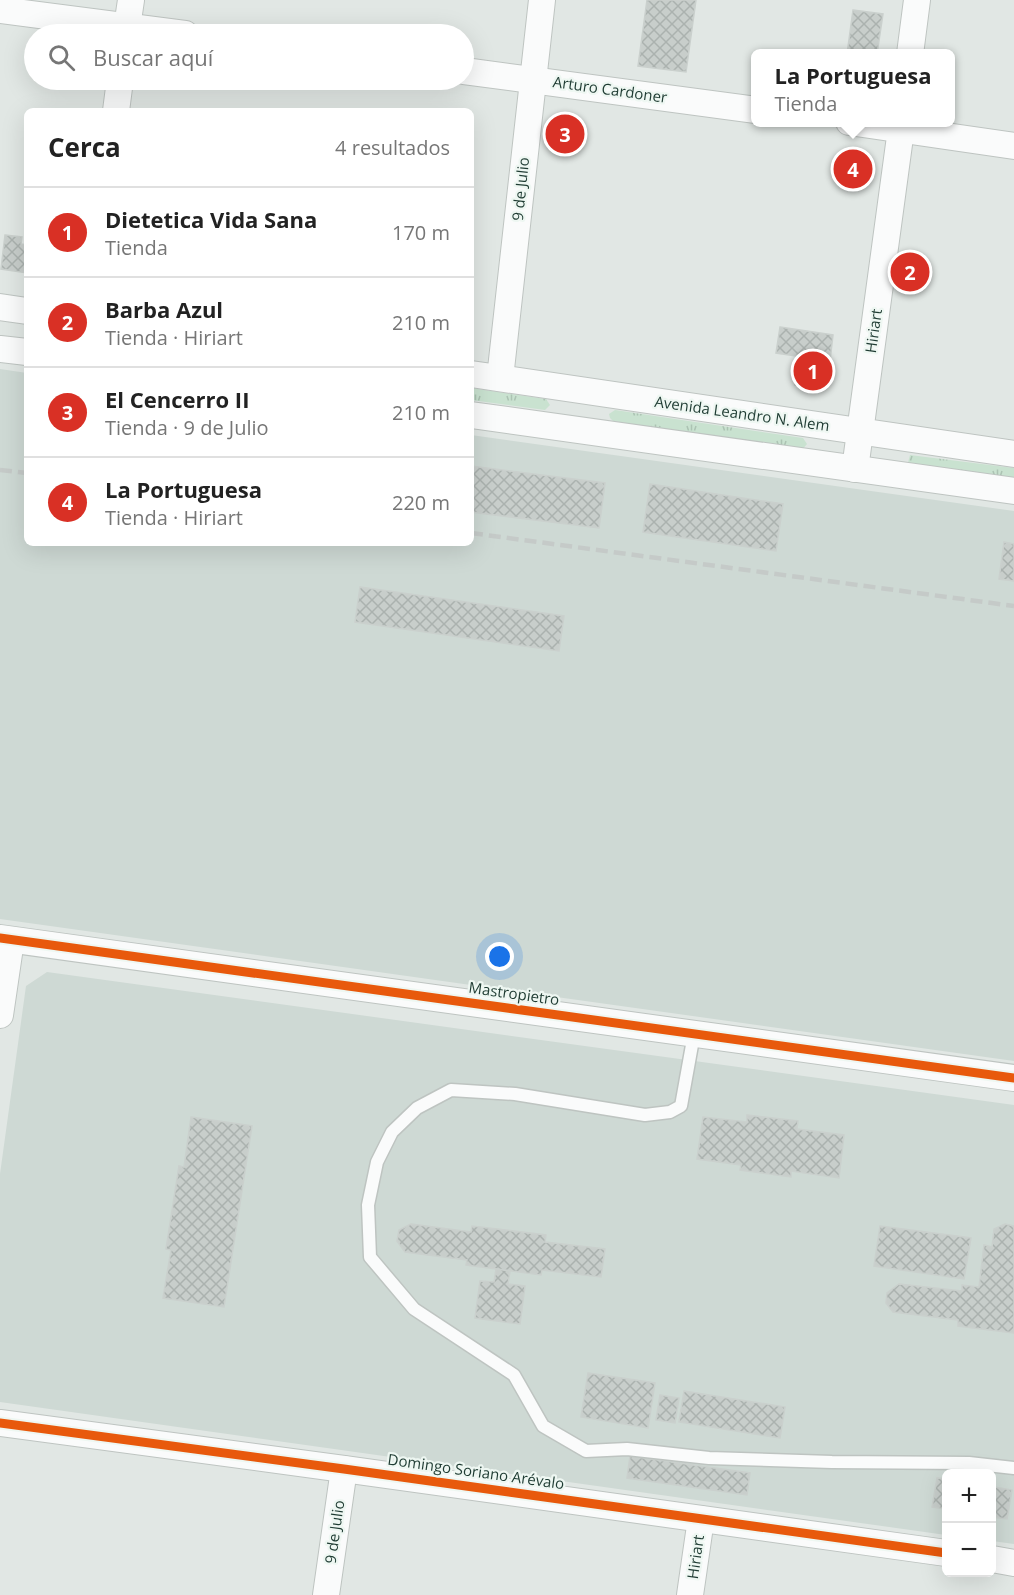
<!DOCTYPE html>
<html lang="es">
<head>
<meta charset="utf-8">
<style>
	body { margin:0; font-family:"Open Sans",sans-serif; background:#f2f2f2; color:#222 }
	.controls { position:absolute; right:18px; bottom:18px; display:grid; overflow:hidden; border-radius:9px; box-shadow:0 6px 24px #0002 }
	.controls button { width:54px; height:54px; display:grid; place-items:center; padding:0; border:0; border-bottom:2px solid #e0e0e0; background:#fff; color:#222; font:30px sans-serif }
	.you { position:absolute; left:500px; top:957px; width:21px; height:21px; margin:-15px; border:4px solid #fff; border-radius:50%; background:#1a73e8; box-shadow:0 0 0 9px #1a73e833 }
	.badge { display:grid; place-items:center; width:39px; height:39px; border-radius:50%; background:#d93025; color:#fff; font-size:20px; font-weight:700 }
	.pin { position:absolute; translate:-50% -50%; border:3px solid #fff; box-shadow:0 2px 6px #0006 }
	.popup { position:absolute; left:751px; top:49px; width:204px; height:78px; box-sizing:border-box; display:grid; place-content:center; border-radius:9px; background:#fff; filter:drop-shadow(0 2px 4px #0005); font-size:20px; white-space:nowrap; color:#767676 }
	.popup b { font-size:22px; color:#222 }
	.popup::after { content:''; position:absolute; left:50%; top:100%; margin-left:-12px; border:12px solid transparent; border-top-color:#fff }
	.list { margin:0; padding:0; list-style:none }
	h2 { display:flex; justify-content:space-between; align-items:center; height:78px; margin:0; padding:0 24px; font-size:26px }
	h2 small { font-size:20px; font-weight:400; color:#767676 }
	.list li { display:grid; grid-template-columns:39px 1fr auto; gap:18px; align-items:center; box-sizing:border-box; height:90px; padding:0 24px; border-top:2px solid #e0e0e0 }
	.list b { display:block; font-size:22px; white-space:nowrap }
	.list p { margin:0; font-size:20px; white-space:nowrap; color:#767676 }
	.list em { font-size:20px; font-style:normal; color:#767676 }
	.icon { flex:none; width:33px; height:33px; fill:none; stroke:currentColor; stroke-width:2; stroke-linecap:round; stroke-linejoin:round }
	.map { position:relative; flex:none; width:1014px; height:1595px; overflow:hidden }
	.search { position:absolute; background:#fff; box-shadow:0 6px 24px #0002; left:24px; top:24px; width:450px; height:66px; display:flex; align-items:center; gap:15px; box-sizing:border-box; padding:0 21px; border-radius:33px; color:#767676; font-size:22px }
	.panel { position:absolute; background:#fff; box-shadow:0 6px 24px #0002; left:24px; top:108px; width:450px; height:438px; border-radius:9px }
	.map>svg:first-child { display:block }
	.built { fill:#ced9d4 }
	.grass { fill:url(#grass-tufts) }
	.building { fill:url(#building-cross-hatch); stroke:#cad0cd; stroke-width:1.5 }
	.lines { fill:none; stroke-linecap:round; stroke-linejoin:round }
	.lane-casing { stroke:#bec4c1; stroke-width:15 }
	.street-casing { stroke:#bec4c1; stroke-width:28 }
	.lane { stroke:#fafbfb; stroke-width:12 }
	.street { stroke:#fafbfb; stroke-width:26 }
	.rail { stroke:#c5cac8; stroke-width:4.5; stroke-dasharray:12 6; stroke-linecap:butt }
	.cycleway-casing { stroke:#eef7f2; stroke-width:13 }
	.cycleway { stroke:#e8590c; stroke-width:9 }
	.labels { text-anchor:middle; stroke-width:4.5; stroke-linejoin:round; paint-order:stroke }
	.street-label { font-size:15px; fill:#1e3b32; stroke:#eef7f2 }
</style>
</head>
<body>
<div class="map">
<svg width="1014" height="1595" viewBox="0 0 1014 1595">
	<defs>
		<pattern id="grass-tufts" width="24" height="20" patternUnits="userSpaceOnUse" patternTransform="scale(1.5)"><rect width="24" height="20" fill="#c9e2d0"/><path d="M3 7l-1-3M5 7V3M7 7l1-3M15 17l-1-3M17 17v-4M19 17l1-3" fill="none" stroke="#acc3b3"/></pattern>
		<pattern id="building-cross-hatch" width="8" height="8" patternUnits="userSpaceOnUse" patternTransform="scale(1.5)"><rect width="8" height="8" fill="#c8cecb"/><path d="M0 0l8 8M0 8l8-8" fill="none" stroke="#abb2af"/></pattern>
	</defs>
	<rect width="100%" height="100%" fill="#e1e7e4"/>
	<g class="built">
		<polygon points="0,369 27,373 27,543 471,543 471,435 1014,511 1014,1061 0,919"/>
		<polygon points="47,972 1014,1105 1014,1544 992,1541 992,1474 946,1474 946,1535 0,1402 0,1174 26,986"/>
	</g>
	<g class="grass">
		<polygon points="471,388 546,399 550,405 545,410 471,400"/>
		<polygon points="615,410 803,438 807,444 802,450 613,421 610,418 609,414"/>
		<polygon points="910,455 1014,468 1014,479 912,466 908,463"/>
	</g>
	<g class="building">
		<polygon points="647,0 696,0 686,72 638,66"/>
		<polygon points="853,10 883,14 877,54 847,54"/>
		<polygon points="5,235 22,237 21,244 27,245 27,273 1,269"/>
		<polygon points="780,327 833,335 830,361 776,353"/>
		<polygon points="800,356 830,361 826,381 818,389 795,385"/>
		<polygon points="471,466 605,483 599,528 471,512"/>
		<polygon points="650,484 783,504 776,551 643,532"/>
		<polygon points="1004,542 1014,544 1014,581 999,579"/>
		<polygon points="360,587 564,616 559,651 355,622"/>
		<polygon points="747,1115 798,1121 797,1129 844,1135 839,1178 791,1171 791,1177 740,1170 741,1165 697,1159 703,1117 747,1122"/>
		<polygon points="191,1117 252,1126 224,1307 163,1298 171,1250 166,1249 179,1166 184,1167"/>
		<polygon points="411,1224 471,1232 472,1226 546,1235 545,1242 605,1249 601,1277 542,1270 541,1275 466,1265 467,1260 405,1252 397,1241 399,1230"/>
		<polygon points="1005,1224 1014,1226 1014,1333 958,1326 958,1320 893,1312 886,1303 887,1293 899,1284 962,1291 962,1285 979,1287 984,1245 992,1247 994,1229"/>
		<polygon points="880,1226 971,1238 964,1279 874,1266"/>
		<polygon points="496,1269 510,1271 508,1284 525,1286 520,1324 475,1318 480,1281 494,1282"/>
		<polygon points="588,1373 655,1383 648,1428 581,1417"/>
		<polygon points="684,1391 785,1407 780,1438 679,1422"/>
		<polygon points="660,1395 679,1398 675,1423 656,1420"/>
		<polygon points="630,1456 750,1473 747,1495 627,1478"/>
		<polygon points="937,1478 946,1479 946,1509 932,1507"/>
		<polygon points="994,1487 1012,1490 1007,1519 992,1517 992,1493 993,1494"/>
	</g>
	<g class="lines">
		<g class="lane-casing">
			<polyline id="lane" points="694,1034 681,1106 670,1112 645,1115 515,1094 451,1090 417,1108 392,1132 377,1162 368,1205 370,1257 414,1309 514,1375 543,1426 586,1451 627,1449 709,1458 832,1462 969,1463 1014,1468"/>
		</g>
		<g class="street-casing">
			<g id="street">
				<polyline points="0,10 185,34"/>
				<polyline points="126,34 131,0"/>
				<polyline points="910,54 917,0"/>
				<polyline points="464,71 756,110"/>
				<polyline points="116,111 120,80"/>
				<polyline points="849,122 1014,146"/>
				<polyline points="0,307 27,311"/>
				<polyline points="0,349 27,352"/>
				<polyline points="471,374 1014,454"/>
				<polyline points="500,378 542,0"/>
				<polyline points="471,415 1014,491"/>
				<polyline points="855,469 902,122"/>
				<polyline points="0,938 1014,1078"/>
				<polyline points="0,1015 11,940"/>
				<polyline points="0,1423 344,1469 946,1553"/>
				<polyline points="992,1559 1014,1563"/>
				<polyline points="326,1595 344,1469"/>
				<polyline points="690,1595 701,1519"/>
			</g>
		</g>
		<use href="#lane" class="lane"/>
		<use href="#street" class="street"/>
		<g class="rail">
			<polyline points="0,470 27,473"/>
			<polyline points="471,533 1014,606"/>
		</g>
		<g class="cycleway-casing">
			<g id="cycleway">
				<polyline points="0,938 1014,1078"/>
				<polyline points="0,1423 344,1469 946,1553"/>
			</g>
		</g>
		<use href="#cycleway" class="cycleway"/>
	</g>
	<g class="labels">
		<g class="street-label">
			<text transform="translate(610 90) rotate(8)" y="5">Arturo Cardoner</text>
			<text transform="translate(521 189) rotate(-84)" y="5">9 de Julio</text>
			<text transform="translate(874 331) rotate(-82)" y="5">Hiriart</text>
			<text transform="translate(742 414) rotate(8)" y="5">Avenida Leandro N. Alem</text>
			<text transform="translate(514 994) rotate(8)" y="5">Mastropietro</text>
			<text transform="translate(476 1472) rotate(8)" y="5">Domingo Soriano Arévalo</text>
			<text transform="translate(335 1532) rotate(-82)" y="5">9 de Julio</text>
			<text transform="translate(696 1557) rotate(-82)" y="5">Hiriart</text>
		</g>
	</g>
</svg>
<div class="controls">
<button>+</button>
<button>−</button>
</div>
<div class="you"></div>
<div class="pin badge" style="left:813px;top:371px">1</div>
<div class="pin badge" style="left:910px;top:272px">2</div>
<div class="pin badge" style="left:565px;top:134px">3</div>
<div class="pin badge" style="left:853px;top:169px">4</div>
<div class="popup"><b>La Portuguesa</b>Tienda</div>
<div class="search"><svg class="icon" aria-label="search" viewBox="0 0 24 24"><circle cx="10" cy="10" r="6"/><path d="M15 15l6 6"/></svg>Buscar aquí</div>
<section class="panel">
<h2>Cerca<small>4 resultados</small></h2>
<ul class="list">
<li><span class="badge">1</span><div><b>Dietetica Vida Sana</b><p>Tienda</p></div><em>170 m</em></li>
<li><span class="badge">2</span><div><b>Barba Azul</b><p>Tienda · Hiriart</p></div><em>210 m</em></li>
<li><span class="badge">3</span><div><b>El Cencerro II</b><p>Tienda · 9 de Julio</p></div><em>210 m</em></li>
<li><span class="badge">4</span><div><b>La Portuguesa</b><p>Tienda · Hiriart</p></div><em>220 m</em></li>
</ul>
</section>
</div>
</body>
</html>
